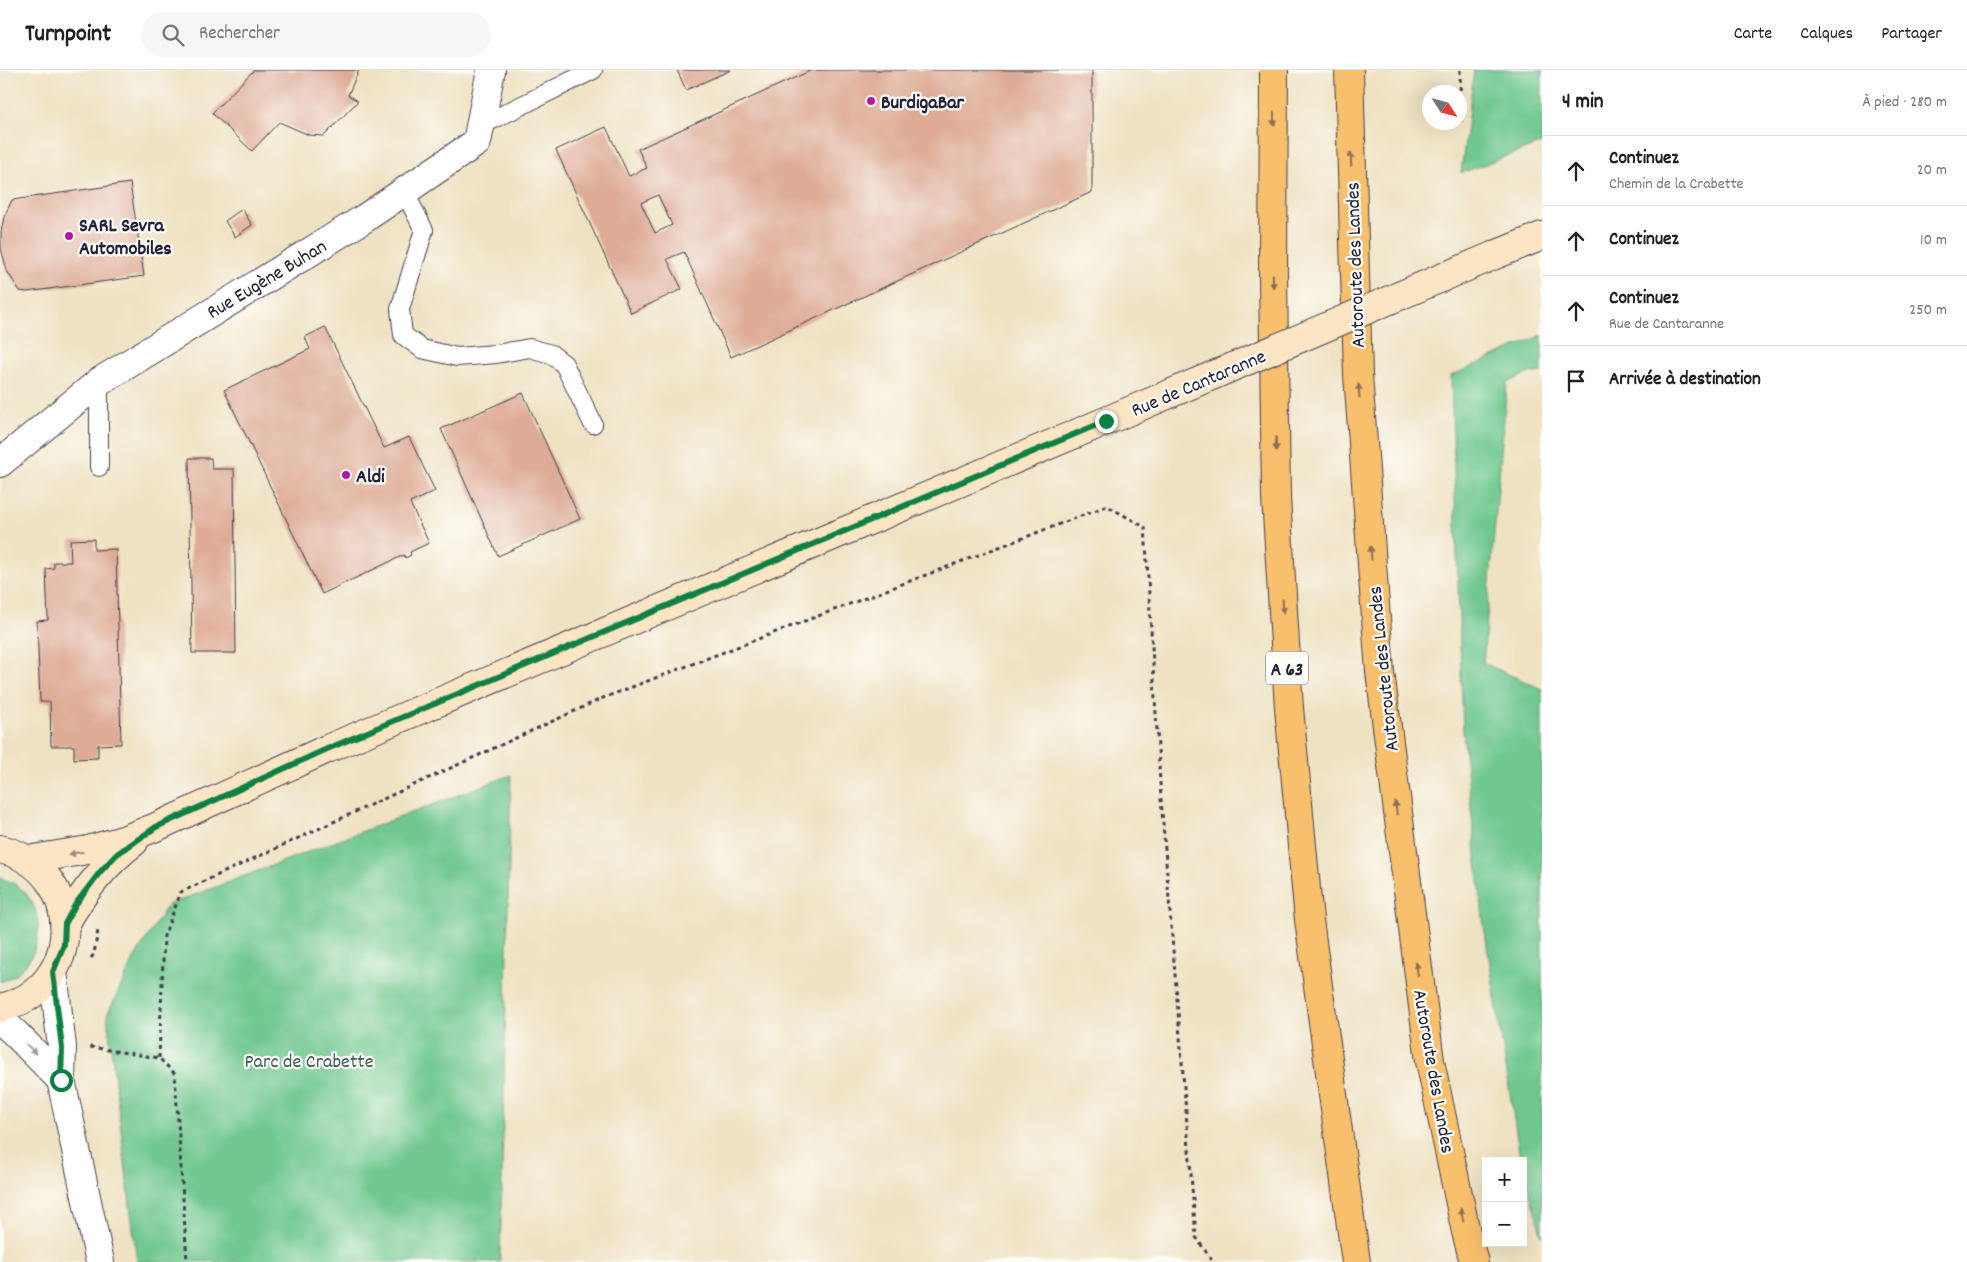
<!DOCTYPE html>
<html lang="fr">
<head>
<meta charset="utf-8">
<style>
	body { margin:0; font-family:Dekko,sans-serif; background:#f6f6f6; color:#202124 }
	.controls { position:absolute; right:15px; bottom:15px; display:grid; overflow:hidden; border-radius:0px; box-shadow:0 5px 20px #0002 }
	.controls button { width:45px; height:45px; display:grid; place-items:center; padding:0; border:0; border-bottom:1px solid #e0e0e0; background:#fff; color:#202124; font:25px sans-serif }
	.compass { position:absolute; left:1422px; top:15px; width:45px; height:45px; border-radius:50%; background:#fff; box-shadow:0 5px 20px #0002; rotate:126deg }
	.stop { position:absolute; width:15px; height:15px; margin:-11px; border:4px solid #0b8043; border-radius:50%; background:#fff }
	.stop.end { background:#0b8043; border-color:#fff; box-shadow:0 1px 5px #0008 }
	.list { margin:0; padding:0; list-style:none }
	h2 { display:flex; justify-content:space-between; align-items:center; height:65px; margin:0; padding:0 20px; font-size:21px }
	h2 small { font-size:16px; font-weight:400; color:#757577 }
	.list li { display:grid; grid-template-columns:32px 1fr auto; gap:15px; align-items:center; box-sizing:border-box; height:70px; padding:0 20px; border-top:1px solid #e0e0e0 }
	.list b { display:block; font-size:19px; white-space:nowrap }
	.list p { margin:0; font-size:16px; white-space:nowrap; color:#757577 }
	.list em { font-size:16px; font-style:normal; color:#757577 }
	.icon { flex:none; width:28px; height:28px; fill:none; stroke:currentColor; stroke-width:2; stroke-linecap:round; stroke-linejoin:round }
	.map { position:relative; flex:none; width:1542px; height:1192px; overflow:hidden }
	header { display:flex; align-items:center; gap:30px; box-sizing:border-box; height:70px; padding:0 25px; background:#fff; border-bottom:1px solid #e0e0e0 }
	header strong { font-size:24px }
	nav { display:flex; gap:28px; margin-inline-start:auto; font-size:18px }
	.search { width:350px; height:45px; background:#f6f6f6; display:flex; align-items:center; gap:12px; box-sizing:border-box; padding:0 18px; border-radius:28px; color:#757577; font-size:19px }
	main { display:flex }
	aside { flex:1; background:#fff }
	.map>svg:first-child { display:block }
	.green { fill:#6fc88f; stroke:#487565 }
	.building { fill:#deac96; fill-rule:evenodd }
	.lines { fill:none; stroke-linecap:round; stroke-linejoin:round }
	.lane-casing { stroke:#413f4f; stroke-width:20 }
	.street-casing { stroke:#413f4f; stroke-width:30 }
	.secondary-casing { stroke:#413f4f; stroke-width:30 }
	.highway-casing { stroke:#413f4f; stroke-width:30 }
	.path { stroke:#413f4f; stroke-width:3; stroke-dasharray:4 4; stroke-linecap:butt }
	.lane { stroke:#fff; stroke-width:18 }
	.street { stroke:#fff; stroke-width:28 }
	.secondary { stroke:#fce5c4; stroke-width:28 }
	.highway { stroke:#f8bf6c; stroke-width:28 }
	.secondary-bridge-casing { stroke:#413f4f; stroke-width:30; stroke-linecap:butt }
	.secondary-bridge { stroke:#fce5c4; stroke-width:28 }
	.oneway { fill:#8d7054 }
	.oneway2 { fill:#9a8d86 }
	.oneway3 { fill:#9c9ca7 }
	.route { stroke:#0b8043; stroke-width:6 }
	.poi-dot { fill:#b5179e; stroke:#fdfcf7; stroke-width:2 }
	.labels { text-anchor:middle; stroke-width:4.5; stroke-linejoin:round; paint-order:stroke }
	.shield { fill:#fdfcf7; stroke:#646373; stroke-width:1 }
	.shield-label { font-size:19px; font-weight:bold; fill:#22223b }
	.poi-label { font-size:20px; font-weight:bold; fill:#22223b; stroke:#fdfcf7; text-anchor:start }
	.street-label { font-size:20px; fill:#22223b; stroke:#fdfcf7 }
	.park-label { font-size:20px; fill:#3d5c58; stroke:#fdfcf7 }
</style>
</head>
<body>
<header>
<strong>Turnpoint</strong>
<div class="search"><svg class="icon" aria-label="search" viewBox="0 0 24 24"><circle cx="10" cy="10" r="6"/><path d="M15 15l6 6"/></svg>Rechercher</div>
<nav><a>Carte</a><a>Calques</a><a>Partager</a></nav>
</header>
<main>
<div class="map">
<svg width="1542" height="1192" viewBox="0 0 1542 1192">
	<rect width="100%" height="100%" fill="#fdfcf7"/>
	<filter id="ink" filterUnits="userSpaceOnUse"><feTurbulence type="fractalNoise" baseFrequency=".02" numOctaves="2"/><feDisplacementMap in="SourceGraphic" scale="10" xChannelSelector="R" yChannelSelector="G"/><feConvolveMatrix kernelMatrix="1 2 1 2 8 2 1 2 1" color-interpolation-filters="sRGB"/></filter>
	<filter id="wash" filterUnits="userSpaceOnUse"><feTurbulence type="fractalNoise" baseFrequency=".0096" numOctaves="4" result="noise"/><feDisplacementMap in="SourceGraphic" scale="20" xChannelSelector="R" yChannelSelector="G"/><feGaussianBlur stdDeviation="1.12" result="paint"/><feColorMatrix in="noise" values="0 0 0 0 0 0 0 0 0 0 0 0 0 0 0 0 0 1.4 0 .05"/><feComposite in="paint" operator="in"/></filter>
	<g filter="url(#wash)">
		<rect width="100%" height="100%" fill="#efe2c2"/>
		<g class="green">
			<polygon points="1474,0 1542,0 1542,73 1461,103"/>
			<polygon points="1542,265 1542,302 1526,304 1507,313 1483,593 1542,619 1542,1167 1523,1099 1523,1091 1521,1091 1520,1088 1483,849 1463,662 1451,306"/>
			<polygon points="511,705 500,1192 137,1192 107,945 136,885 168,835"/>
			<path d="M0,808C52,821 50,896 0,912Z"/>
		</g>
		<g id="blocks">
			<g class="building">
				<polygon points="254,0 359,0 348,25 358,31 324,66 309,65 279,52 252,81 212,43"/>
				<polygon points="677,0 731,0 686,20"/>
				<path d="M812,0H1092V122L731,287L684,182L667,189L682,219L631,243L556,80L606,57L629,106L647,98L638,79ZM658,125L672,155L655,163L641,133Z"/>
				<polygon points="130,113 144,206 27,222 20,221 7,201 1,178 1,162 4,147 12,130"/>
				<polygon points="242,139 252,155 235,167 225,151"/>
				<polygon points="325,257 384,378 409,367 435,421 410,433 429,473 410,482 411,485 405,488 404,485 322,524 224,320 310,279 305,267"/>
				<polygon points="523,323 580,449 498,486 441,359"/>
				<polygon points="189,388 211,388 212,399 234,399 236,583 192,583"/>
				<polygon points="94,469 94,480 116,479 121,674 98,675 98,688 74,689 74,676 51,676 50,632 40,632 37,551 48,550 46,499 54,498 54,492 71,492 70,470"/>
			</g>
		</g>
	</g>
	<g filter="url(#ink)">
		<use href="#blocks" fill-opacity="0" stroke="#413f4f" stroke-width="1"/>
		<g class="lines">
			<g class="lane-casing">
				<g id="lane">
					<polyline points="480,56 593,0"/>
					<polyline points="404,121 424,160 400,239 403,265 422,279 457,287 496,284 530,278 551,284 564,294 593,354"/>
					<polyline points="99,397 99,312"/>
				</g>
			</g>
			<g class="street-casing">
				<g id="street">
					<polyline points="0,393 99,312 365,148 477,72 491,0"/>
					<polyline points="53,902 62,977 61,1010 100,1192"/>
					<polyline points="0,950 15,963 61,1010"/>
				</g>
			</g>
			<g class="secondary-casing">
				<g id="secondary">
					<polyline points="1495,185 1542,166"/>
					<path d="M0,779C86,799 86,919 0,938"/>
					<polyline points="27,790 88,780 123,770 156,757 327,679 1106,351"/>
					<path d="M65,855C83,821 104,795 134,772"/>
				</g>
			</g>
			<g class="highway-casing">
				<g id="highway">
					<polyline points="1274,0 1273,204 1276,427 1289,638 1309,850 1356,1192"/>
					<polyline points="1349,0 1358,305 1380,602 1430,991 1466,1162 1474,1192"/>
				</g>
			</g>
			<g class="path">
				<polyline points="1460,0 1461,54"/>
				<polyline points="91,888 94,884 98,860"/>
				<polyline points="90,977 159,988 175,1004 187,1192"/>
				<polyline points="159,988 164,866 181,822 603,628 1107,436 1145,457 1161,729 1196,1167 1213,1192"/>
			</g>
			<use href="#lane" class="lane"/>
			<use href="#street" class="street"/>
			<use href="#secondary" class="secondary"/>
			<use href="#highway" class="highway"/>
			<g class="secondary-bridge-casing">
				<polyline id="secondary-bridge" points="1106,351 1495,185"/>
			</g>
			<use href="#secondary-bridge" class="secondary-bridge"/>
		</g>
		<defs><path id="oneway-solid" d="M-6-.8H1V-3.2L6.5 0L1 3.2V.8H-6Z" transform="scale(1.25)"/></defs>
		<g class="oneway">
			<use href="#oneway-solid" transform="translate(1274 49) rotate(90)"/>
			<use href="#oneway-solid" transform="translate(1351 89) rotate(-92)"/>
			<use href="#oneway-solid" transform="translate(1273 211) rotate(89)"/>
			<use href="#oneway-solid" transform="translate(1359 321) rotate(-94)"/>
			<use href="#oneway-solid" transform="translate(1276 374) rotate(89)"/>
			<use href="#oneway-solid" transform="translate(1371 483) rotate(-94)"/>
			<use href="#oneway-solid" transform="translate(1283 536) rotate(87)"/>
			<use href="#oneway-solid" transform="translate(1396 738) rotate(-97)"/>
			<use href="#oneway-solid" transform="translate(1417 899) rotate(-98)"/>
			<use href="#oneway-solid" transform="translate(1462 1145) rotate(-102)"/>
		</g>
		<use class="oneway2" href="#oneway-solid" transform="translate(76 783) rotate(170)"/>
		<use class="oneway3" href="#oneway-solid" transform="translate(31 979) rotate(46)"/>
	</g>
	<g class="lines" filter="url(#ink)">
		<polyline class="route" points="61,1010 62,978 53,902 64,875 65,854 75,835 100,802 117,784 156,757 327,679 1106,351"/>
	</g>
	<g class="poi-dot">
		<circle cx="871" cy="31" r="5"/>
		<circle cx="69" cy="166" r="5"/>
		<circle cx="346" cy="405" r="5"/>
	</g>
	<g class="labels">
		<rect class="shield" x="1266" y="581.5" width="42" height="33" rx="4"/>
		<g class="shield-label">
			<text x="1287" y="605">A 63</text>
		</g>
		<g class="poi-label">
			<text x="881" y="38">BurdigaBar</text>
			<text x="79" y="161">SARL Sevra<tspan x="79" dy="23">Automobiles</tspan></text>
			<text x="356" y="412">Aldi</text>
		</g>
		<g class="street-label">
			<text transform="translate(1354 195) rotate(-92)" y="7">Autoroute des Landes</text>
			<text transform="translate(266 208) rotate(-31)" y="7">Rue Eugène Buhan</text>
			<text transform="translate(1198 312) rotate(-23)" y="7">Rue de Cantaranne</text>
			<text transform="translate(1382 599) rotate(-96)" y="7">Autoroute des Landes</text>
			<text transform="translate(1435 1001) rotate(80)" y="7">Autoroute des Landes</text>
		</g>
		<g class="park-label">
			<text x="309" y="997">Parc de Crabette</text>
		</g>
	</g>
</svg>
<div class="controls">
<button>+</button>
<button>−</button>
</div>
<svg class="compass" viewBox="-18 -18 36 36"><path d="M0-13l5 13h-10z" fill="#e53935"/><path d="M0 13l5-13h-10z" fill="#757577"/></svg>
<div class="stop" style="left:61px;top:1010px"></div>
<div class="stop end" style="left:1106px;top:351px"></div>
</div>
<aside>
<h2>4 min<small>À pied · 280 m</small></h2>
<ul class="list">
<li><svg class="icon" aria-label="ahead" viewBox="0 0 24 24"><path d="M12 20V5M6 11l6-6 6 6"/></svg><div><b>Continuez</b><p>Chemin de la Crabette</p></div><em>20 m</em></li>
<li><svg class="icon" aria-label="ahead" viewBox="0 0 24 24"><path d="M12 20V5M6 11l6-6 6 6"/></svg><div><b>Continuez</b></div><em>10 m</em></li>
<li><svg class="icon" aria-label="ahead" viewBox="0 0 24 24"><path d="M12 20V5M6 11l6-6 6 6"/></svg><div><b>Continuez</b><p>Rue de Cantaranne</p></div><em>250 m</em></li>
<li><svg class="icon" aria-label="arrive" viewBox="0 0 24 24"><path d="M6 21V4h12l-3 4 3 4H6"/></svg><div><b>Arrivée à destination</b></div></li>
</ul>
</aside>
</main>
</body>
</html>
